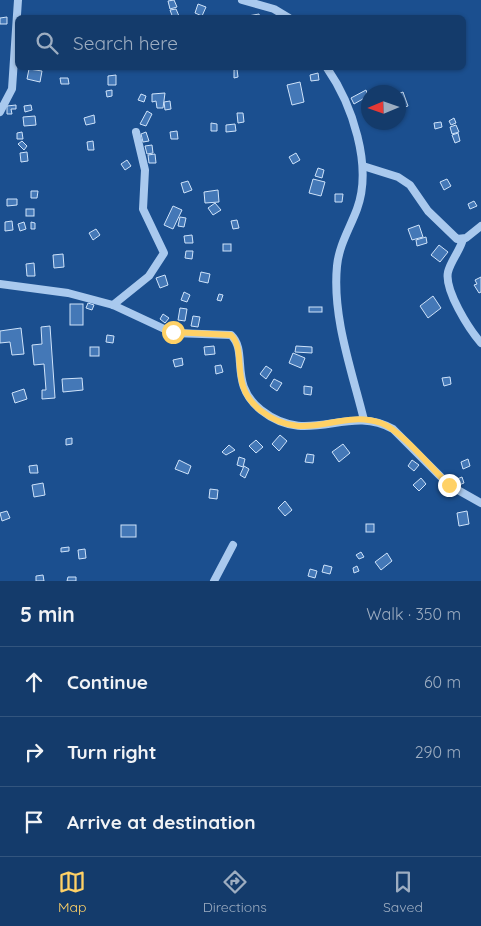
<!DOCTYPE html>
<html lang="en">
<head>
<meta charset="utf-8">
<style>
	body { margin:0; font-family:Quicksand,sans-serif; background:#214673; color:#f1f3f6 }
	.compass { position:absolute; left:361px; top:85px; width:45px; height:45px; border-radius:50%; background:#143b6b; box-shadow:0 1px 4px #0004; rotate:268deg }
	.stop { position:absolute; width:15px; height:15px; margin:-11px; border:4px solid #ffd166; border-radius:50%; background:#fff }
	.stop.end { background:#ffd166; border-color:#fff; box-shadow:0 1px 5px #0008 }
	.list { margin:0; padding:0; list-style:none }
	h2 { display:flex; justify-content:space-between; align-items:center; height:65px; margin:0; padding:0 20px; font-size:21px }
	h2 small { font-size:16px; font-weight:400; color:#9dadc1 }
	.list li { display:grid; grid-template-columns:32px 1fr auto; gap:15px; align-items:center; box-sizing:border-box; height:70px; padding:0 20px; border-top:1px solid #33557e }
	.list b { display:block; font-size:19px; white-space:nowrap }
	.list em { font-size:16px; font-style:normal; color:#9dadc1 }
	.icon { flex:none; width:28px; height:28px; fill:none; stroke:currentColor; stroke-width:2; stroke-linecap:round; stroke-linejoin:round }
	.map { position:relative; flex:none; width:481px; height:581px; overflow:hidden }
	.search { position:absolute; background:#143b6b; box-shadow:0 1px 4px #0004; left:15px; right:15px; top:15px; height:55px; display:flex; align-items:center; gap:12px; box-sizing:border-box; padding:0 18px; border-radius:8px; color:#9dadc1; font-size:19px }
	.sheet { height:275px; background:#143b6b }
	nav { display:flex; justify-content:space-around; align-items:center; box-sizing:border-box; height:70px; border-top:1px solid #33557e; background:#143b6b; font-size:14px; color:#9dadc1 }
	nav a { display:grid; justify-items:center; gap:2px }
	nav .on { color:#ffd166 }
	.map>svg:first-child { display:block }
	.building { fill:#4478b7; stroke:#cfe3fa }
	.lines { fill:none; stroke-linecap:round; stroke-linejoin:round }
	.minor { stroke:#a9c9ee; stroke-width:8 }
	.route { stroke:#ffd166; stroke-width:6 }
</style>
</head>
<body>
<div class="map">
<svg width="481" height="581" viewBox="0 0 481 581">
	<rect width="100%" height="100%" fill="#1b4f8f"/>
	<g class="building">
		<polygon points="174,0 177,7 170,9 168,1"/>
		<polygon points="198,4 206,7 202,16 195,13"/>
		<polygon points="176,9 179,16 173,18 170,10"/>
		<polygon points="259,14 260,18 248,18 248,16"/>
		<polygon points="7,17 7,24 0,24 0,18"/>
		<polygon points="29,69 42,71 40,82 27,79"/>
		<polygon points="237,69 238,77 234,78 234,70"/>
		<polygon points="318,73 319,80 311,81 310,75"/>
		<polygon points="116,75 116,85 108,85 108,76"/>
		<polygon points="60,78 68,78 69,84 61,84"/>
		<polygon points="300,82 304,102 292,105 287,85"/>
		<polygon points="112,90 112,96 107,97 106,91"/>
		<polygon points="366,90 368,96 354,104 351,98"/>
		<polygon points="403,92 408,106 399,109 398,94"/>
		<polygon points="165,93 163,108 157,108 156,101 152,102 152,94"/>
		<polygon points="141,94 146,96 144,102 138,100"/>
		<polygon points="170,101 171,109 165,110 164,102"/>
		<polygon points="16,105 16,109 11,109 12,114 7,114 7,106"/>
		<polygon points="31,105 32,110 25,112 24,106"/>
		<polygon points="147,111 152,114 146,126 140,124"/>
		<polygon points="237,113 243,113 244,122 238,123"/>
		<polygon points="94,115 95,123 86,125 84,118"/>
		<polygon points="35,116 36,125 24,126 23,117"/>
		<polygon points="454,118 456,123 451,125 449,121"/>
		<polygon points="441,122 442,127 435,129 434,123"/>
		<polygon points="211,123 217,124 217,131 211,131"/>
		<polygon points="235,124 236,131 226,132 226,125"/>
		<polygon points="456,125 459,132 452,134 450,127"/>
		<polygon points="177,131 178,139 171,139 170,132"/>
		<polygon points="22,132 23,139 17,139 17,133"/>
		<polygon points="146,132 149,141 143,142 141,134"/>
		<polygon points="458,133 460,141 455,143 452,135"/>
		<polygon points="22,141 27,146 24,150 18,144"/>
		<polygon points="93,141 94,150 88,150 87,142"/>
		<polygon points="152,145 153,153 147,154 145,146"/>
		<polygon points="27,152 28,161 21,162 20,153"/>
		<polygon points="296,153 300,160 293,164 289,157"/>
		<polygon points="155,154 156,163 149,163 148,155"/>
		<polygon points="127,160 131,166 125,170 121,164"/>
		<polygon points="318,168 324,170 322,178 315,176"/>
		<polygon points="313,179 325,182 321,196 309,193"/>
		<polygon points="447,179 451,186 444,190 440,182"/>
		<polygon points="188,181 192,190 184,193 181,183"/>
		<polygon points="218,190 219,202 205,203 204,192"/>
		<polygon points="31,191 38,191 37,198 31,198"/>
		<polygon points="335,194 343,194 342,202 335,202"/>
		<polygon points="7,199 17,199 17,205 7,206"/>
		<polygon points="474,201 477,206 470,209 468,204"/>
		<polygon points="215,203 221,210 213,215 208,208"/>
		<polygon points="173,206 182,210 173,229 164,225"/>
		<rect x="26" y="209" width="8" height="7"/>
		<polygon points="180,217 186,218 184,227 178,226"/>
		<polygon points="237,220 239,228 233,229 231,221"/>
		<polygon points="12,221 13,230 5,231 5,222"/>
		<polygon points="24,222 26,229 20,231 18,224"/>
		<polygon points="31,222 35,223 35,229 31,229"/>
		<polygon points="419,225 423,237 412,240 408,229"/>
		<polygon points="96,229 100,235 93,240 89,233"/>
		<polygon points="192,235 193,243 185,243 184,236"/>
		<polygon points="426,237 427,243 417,246 416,240"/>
		<rect x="223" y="244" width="8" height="7"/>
		<polygon points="439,245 448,252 440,262 431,255"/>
		<polygon points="186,251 193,251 192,259 185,258"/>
		<polygon points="63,254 64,267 54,268 53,255"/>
		<polygon points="34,263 35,276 27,276 26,264"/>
		<polygon points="201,272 210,274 208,283 199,281"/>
		<polygon points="165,275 168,285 160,288 156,278"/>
		<polygon points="481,277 481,292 479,293 474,285 477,284 475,280"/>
		<polygon points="184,292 190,295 187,302 181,300"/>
		<polygon points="219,294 223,295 221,301 217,300"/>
		<polygon points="433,296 441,308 428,318 420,306"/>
		<polygon points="88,303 94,305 92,310 86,308"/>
		<rect x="70" y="304" width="13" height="21"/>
		<rect x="309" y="307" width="13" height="5"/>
		<polygon points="180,308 187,309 185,321 178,320"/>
		<polygon points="163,314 169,318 165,323 160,319"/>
		<polygon points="193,316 200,317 198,327 191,326"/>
		<polygon points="50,326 55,398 42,399 42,390 46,390 44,364 34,365 32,345 42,344 41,327"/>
		<polygon points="21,328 24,354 12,355 10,342 0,343 0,331"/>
		<polygon points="107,335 114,336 113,343 106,342"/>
		<polygon points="214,346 215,354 205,355 204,347"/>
		<polygon points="296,346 312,347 312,353 295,352"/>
		<rect x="90" y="347" width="9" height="9"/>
		<polygon points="293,353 305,358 301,368 289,363"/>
		<polygon points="182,358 183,365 175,367 173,360"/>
		<polygon points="221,365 223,372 216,374 215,366"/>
		<polygon points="266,366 272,370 266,379 260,374"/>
		<polygon points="450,377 451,384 444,386 442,378"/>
		<polygon points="82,378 83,390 63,392 62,379"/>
		<polygon points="274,379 282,383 277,391 270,386"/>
		<polygon points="304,386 312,387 311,395 304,394"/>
		<polygon points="24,389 27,399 15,403 12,393"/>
		<polygon points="280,435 287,441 279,451 272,444"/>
		<polygon points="72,438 72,444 66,445 66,439"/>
		<polygon points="256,440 263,447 256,453 249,446"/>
		<polygon points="343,444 350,453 339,462 332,452"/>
		<polygon points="229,445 235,450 226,455 222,452"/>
		<polygon points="307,454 314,455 313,463 305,462"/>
		<polygon points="239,457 245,459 243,467 237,465"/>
		<polygon points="468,459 470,466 463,469 461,462"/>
		<polygon points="179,460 191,466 188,474 175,469"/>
		<polygon points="412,460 419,465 414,471 408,466"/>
		<polygon points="37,465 38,473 30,473 29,466"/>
		<polygon points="244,466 249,469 245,478 240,475"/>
		<polygon points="462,477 464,483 459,485 457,479"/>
		<polygon points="421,478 426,484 419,491 413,485"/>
		<polygon points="43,483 45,495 34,497 32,485"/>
		<polygon points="210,489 218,490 217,499 209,498"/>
		<polygon points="285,501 292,510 285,516 278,508"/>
		<polygon points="7,511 10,518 2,521 0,513"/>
		<polygon points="467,511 469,524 459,526 457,513"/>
		<rect x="366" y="524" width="8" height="8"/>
		<rect x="121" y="525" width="15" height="12"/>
		<polygon points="69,547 69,551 61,552 61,548"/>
		<polygon points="85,549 86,558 79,559 78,550"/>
		<polygon points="361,552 364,557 359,559 356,555"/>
		<polygon points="387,553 392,561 381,570 375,562"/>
		<polygon points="324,565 332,567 330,574 322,572"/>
		<polygon points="357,566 359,571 354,573 353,568"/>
		<polygon points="310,569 317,571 315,578 308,576"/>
		<polygon points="43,575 44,581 36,581 36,576"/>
		<polygon points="68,577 76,577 76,581 67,581"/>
	</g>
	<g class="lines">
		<g class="minor">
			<polyline points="242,0 274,9 289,18"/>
			<path d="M327,68C352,104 373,166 357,209C350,228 339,245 337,266C332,317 352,371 364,420"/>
			<polyline points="0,112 12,89 18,0"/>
			<polyline points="363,166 398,177 410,185 428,211 457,239 466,238 481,226"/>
			<path d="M463,239C460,251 451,260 448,272C444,290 469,329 481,343"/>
			<path d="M0,284L68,293L113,305L173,333L231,335C249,352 228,384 261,410C309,448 347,403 393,429L449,485L481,503"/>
			<polyline points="113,305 149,276 164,253 143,209 145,170 136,132"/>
			<polyline points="214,581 233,545"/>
		</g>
	</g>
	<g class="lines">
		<path class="route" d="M173,332L231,335C248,352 228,384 260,410C305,446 338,408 381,423C401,430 432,469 449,485"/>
	</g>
</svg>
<svg class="compass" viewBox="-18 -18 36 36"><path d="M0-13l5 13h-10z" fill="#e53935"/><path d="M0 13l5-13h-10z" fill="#9dadc1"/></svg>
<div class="stop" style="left:173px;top:332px"></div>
<div class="stop end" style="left:449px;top:485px"></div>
<div class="search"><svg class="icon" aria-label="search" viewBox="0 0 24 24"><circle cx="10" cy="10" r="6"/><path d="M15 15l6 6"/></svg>Search here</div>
</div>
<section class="sheet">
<h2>5 min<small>Walk · 350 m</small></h2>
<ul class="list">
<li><svg class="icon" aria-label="ahead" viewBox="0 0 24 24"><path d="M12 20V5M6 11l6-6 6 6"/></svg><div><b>Continue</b></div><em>60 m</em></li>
<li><svg class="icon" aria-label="right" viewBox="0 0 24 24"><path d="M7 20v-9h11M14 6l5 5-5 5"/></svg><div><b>Turn right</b></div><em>290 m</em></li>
<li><svg class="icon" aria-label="arrive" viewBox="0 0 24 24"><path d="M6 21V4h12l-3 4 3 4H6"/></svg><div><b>Arrive at destination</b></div></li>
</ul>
</section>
<nav>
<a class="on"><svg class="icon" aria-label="map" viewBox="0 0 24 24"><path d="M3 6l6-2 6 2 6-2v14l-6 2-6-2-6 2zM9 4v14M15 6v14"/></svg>Map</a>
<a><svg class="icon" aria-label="directions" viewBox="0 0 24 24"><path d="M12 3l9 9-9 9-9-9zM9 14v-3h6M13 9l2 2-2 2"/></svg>Directions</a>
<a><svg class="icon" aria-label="saved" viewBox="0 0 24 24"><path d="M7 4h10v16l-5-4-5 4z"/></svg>Saved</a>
</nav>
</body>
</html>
